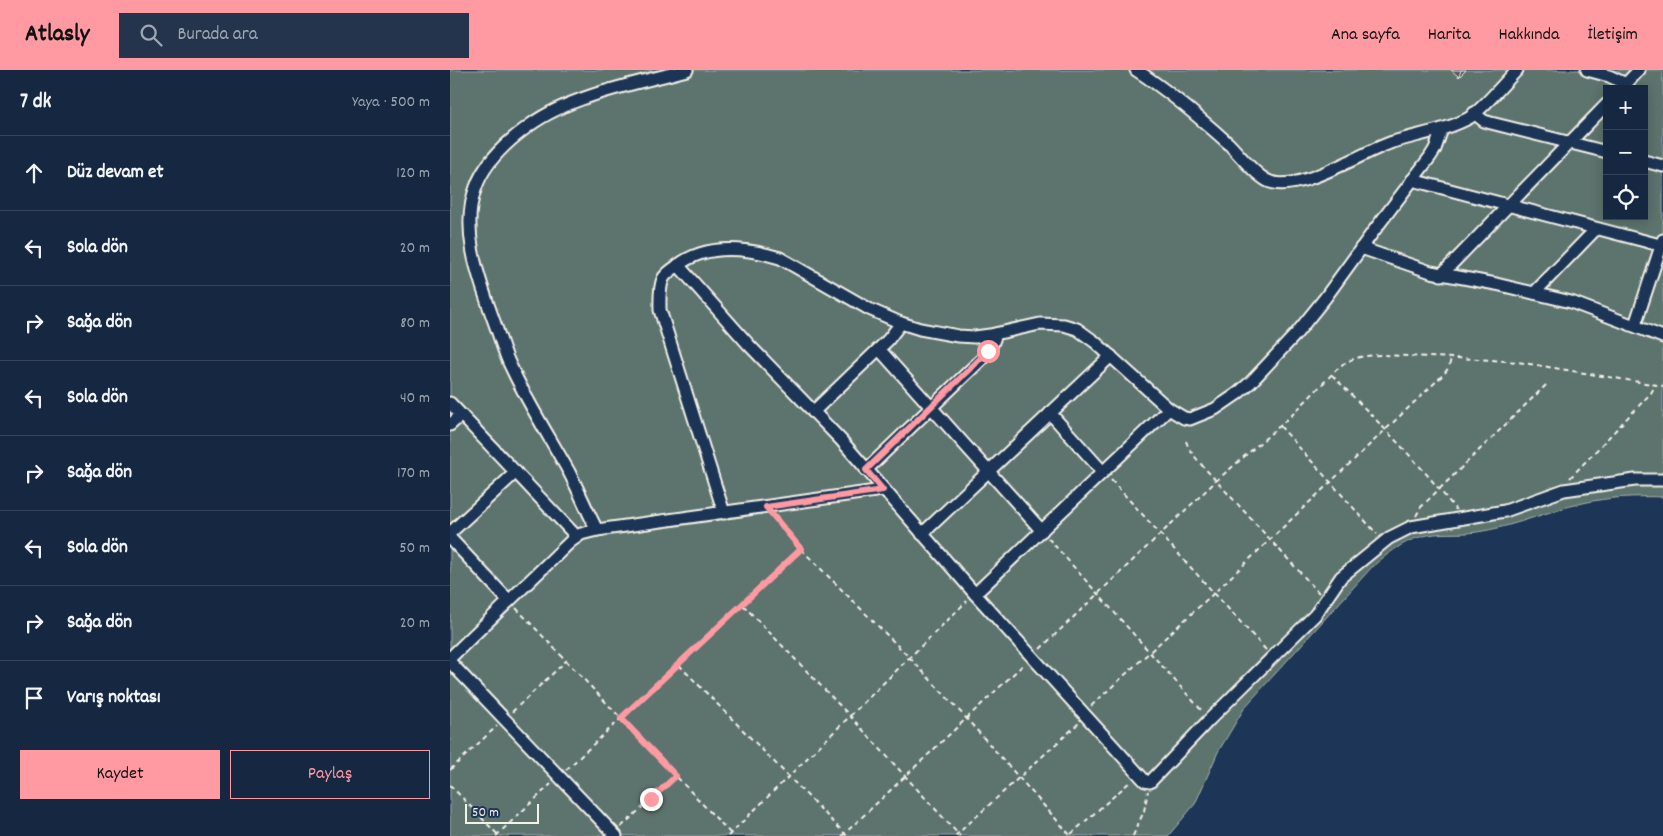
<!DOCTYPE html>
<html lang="tr">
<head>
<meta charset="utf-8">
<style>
	body { margin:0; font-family:Dekko,sans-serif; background:#23344c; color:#f1f3f6 }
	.controls { position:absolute; right:15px; top:15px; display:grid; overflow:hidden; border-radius:0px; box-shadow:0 2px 12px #0003 }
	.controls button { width:45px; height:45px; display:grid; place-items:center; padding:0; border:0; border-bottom:1px solid #35445a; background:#162841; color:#f1f3f6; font:25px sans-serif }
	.scale { position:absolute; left:15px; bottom:12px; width:74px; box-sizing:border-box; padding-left:5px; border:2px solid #f4f1e8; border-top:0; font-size:14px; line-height:18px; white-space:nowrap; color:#f4f1e8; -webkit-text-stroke:4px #1d3557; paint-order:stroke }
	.stop { position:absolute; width:15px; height:15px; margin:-11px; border:4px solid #ff9aa2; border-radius:50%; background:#fff }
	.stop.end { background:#ff9aa2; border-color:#fff; box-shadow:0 1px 5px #0008 }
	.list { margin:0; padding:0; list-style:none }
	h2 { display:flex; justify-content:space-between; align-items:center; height:65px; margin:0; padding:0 20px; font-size:21px }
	h2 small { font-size:16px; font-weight:400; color:#9ea6b1 }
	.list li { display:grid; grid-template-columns:32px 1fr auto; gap:15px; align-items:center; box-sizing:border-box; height:75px; padding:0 20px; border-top:1px solid #35445a }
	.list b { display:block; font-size:19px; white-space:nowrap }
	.list em { font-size:16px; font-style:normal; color:#9ea6b1 }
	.actions { display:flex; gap:10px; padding:15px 20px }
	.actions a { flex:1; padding:11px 0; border:1px solid #ff9aa2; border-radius:0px; text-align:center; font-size:18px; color:#ff9aa2 }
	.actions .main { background:#ff9aa2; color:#111 }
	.icon { flex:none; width:28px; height:28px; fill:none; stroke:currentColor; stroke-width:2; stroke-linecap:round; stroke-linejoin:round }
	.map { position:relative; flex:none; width:1213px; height:766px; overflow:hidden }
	header { display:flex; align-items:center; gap:30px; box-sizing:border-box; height:70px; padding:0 25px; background:#ff9aa2; color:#111 }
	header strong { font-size:24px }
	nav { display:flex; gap:28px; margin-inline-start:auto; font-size:18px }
	.search { width:350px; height:45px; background:#23344c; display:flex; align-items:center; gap:12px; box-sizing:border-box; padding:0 18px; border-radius:0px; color:#9ea6b1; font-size:19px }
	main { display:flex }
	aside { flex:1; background:#162841 }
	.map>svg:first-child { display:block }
	.green { fill:#5d736e; stroke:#a8b2ab; fill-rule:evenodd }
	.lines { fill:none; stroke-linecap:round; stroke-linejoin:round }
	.minor-casing { stroke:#f4f1e8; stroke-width:15 }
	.path { stroke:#f4f1e8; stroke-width:2; stroke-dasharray:5 4; stroke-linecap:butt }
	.minor { stroke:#1d3557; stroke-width:11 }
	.wall { fill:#53565c; stroke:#f4f1e8 }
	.shaded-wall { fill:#43464b; stroke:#f4f1e8 }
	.route { stroke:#ff9aa2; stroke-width:6 }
</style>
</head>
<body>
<header>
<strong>Atlasly</strong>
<div class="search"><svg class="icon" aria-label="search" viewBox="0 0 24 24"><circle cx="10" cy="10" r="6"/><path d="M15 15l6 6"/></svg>Burada ara</div>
<nav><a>Ana sayfa</a><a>Harita</a><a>Hakkında</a><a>İletişim</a></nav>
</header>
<main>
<aside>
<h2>7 dk<small>Yaya · 500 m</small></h2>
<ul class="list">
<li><svg class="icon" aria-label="ahead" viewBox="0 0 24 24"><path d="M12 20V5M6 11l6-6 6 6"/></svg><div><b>Düz devam et</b></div><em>120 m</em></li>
<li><svg class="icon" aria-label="left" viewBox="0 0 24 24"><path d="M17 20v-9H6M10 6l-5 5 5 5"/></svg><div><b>Sola dön</b></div><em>20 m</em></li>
<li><svg class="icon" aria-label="right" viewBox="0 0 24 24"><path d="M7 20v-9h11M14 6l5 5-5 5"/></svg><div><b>Sağa dön</b></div><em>80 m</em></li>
<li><svg class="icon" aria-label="left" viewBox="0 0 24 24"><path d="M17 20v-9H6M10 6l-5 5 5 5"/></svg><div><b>Sola dön</b></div><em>40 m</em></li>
<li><svg class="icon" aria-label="right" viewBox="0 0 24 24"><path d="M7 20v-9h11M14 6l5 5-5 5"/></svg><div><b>Sağa dön</b></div><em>170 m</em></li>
<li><svg class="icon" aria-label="left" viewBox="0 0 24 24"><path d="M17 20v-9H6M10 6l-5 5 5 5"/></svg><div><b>Sola dön</b></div><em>50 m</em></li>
<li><svg class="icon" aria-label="right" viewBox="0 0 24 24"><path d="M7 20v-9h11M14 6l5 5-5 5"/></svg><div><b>Sağa dön</b></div><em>20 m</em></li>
<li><svg class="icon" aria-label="arrive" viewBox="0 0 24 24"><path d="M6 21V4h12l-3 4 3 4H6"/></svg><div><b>Varış noktası</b></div></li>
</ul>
<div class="actions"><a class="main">Kaydet</a><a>Paylaş</a></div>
</aside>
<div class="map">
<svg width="1213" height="766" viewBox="0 0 1213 766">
	<rect width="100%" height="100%" fill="#1d3557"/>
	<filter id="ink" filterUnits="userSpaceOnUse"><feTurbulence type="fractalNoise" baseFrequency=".02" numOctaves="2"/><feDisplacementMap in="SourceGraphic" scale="10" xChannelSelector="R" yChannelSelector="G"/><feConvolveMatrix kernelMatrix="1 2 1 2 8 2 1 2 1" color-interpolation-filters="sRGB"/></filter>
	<g filter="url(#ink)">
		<path class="green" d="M0,0H1213V427C1186,426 1159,427 1133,433C1097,441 1063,457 1027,462C1007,465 989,461 970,467C952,472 936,485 922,497L795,637L768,682L745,734L718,766H0ZM1157,19H1194V146H1157Z"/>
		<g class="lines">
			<g class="minor-casing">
				<g id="minor">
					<path d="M686,0C719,21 749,47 778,73C790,85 801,101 816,110C845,127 913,81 943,72C969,64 995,61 1019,48C1032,40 1055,12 1067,0"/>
					<polyline points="1137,0 1159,6 1176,14"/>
					<polyline points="1171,19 1189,0"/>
					<polyline points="1024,43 1034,51 1041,53 1157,82"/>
					<polyline points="1194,91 1213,96"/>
					<polyline points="962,110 1210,175"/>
					<polyline points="911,178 981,202 1046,214 1121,232 1213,267"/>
					<polyline points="228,195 299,275 391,370 525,524 695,711 700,712 760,649 865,545 891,507 939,468 961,457 1055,441 1114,420 1185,410 1213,410"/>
					<polyline points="991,205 1157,34"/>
					<polyline points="1084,223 1146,159"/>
					<polyline points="1185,255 1213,170"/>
					<polyline points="429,279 592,461"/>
					<polyline points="0,333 127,467"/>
					<polyline points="363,342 438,270 451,253"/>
					<polyline points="600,343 653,402"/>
					<polyline points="0,355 11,345"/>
					<polyline points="416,400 535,286 541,277 546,264"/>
					<path d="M274,443L210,240C210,230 209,218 213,209C216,203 222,200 227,196C256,173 297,178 330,188L419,239L451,253L470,259L508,266L525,267L540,265L590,254L614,255L627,259L645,272L719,339L734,348L740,349L765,339L787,324L801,312L846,264L875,228L923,162L980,87L985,79L992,59"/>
					<path d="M147,460C137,441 129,421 119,402C100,368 79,335 62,299C55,286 51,271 46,257C31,214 9,162 26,117C35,91 59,70 80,55C121,25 188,13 237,0"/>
					<polyline points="0,463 66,402"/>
					<polyline points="472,464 661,286"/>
					<polyline points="0,468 59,531"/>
					<polyline points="525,524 719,339"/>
					<polyline points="0,588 120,472 131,464 147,460 433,420"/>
					<polyline points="0,592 166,766"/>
				</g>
			</g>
			<g class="path">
				<path d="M882,305C925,349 969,392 1006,440"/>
				<polyline points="830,356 927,464"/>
				<polyline points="736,371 739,379 749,392 869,523"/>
				<polyline points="1120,408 1201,323 1206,314"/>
				<polyline points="661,410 816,580"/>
				<polyline points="322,445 351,479 460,588 516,648 620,765"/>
				<polyline points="966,446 971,437 1098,313"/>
				<polyline points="598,468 753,642"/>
				<polyline points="293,535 400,646 510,766"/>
				<polyline points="66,538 283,766"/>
				<path d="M590,579L766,411L841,346L890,296C903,287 916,285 932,285L1028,289L1068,292L1213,316"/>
				<polyline points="229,595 397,766"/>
				<polyline points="641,636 764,523 994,304 999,297 1001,288"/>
				<polyline points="62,642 116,591"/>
				<polyline points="0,700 47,656"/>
				<polyline points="116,700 351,479"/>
				<polyline points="0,715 49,766"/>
				<polyline points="171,757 226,706"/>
				<polyline points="621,764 681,711"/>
				<polyline points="46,766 101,714"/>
				<polyline points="278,766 517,531"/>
				<polyline points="392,766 574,594"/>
				<polyline points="505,766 629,653"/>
				<polyline points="683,766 694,741 698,721"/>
			</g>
			<use href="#minor" class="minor"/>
		</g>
		<polygon class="wall" points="1001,0 1016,0 1009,7"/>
		<polygon class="shaded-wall" points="1011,0 1016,0 1009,7"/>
	</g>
	<g class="lines" filter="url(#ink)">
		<polyline class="route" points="201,729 226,706 171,648 351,479 316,437 433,420 416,400 538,281"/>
	</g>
</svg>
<div class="controls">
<button>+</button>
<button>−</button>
<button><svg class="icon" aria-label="locate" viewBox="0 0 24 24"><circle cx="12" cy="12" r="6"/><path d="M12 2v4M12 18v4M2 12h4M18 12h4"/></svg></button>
</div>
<div class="scale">50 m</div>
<div class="stop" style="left:538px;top:281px"></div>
<div class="stop end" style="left:201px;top:729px"></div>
</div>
</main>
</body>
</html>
